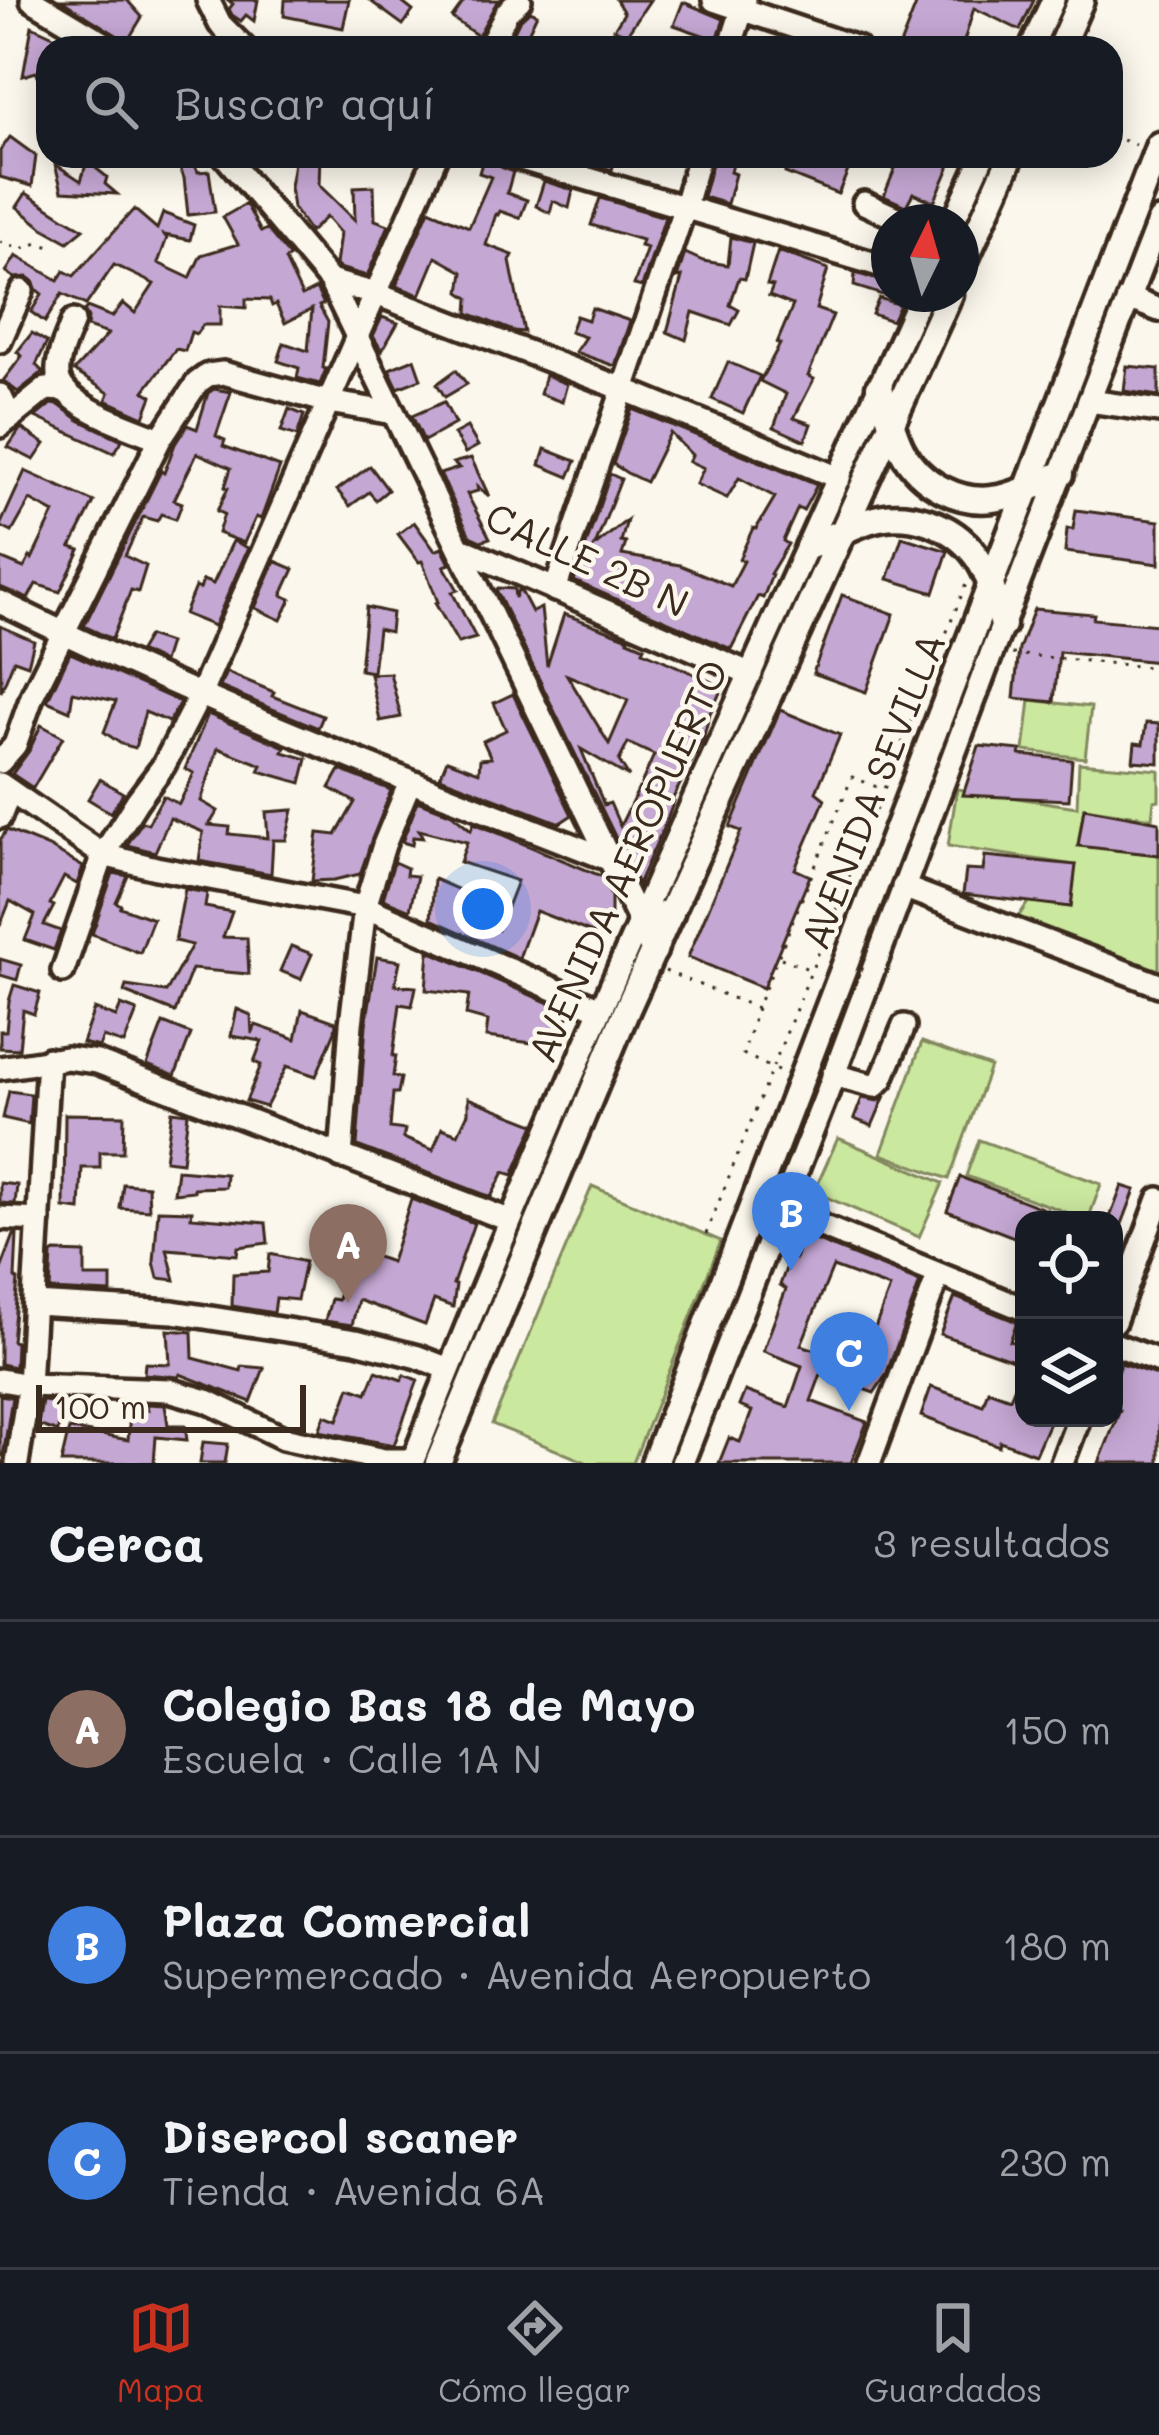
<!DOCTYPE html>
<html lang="es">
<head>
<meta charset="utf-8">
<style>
	body { margin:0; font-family:Mali,sans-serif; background:#20242c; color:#f1f3f6 }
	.controls { position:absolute; right:36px; bottom:36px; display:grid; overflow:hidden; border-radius:24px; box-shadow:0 6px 30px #0003 }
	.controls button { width:108px; height:108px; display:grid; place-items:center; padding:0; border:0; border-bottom:3px solid #363941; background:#171b24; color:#f1f3f6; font:60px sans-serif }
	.compass { position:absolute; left:871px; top:204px; width:108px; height:108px; border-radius:50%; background:#171b24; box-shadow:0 6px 30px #0003; rotate:5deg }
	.scale { position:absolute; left:36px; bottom:30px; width:270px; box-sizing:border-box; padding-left:12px; border:6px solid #3b2a1e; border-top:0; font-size:33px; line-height:42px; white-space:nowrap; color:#3b2a1e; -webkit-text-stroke:9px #fbf7ec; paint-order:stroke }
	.you { position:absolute; left:483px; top:909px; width:42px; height:42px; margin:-30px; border:9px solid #fff; border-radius:50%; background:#1a73e8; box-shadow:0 0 0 18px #1a73e833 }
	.badge { display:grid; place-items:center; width:78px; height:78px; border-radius:50%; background:#c8321e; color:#fff; font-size:39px; font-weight:700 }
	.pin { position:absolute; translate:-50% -99px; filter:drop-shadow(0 3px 6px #0008) }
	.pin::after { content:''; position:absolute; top:63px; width:42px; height:36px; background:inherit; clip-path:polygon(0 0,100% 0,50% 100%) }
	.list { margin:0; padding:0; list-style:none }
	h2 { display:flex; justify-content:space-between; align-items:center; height:156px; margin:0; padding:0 48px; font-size:51px }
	h2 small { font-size:39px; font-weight:400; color:#9ea1a6 }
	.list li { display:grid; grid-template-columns:78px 1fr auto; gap:36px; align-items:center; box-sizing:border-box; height:216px; padding:0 48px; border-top:3px solid #363941 }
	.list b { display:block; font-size:45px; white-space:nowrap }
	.list p { margin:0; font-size:39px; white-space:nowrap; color:#9ea1a6 }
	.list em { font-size:39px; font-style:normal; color:#9ea1a6 }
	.icon { flex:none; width:66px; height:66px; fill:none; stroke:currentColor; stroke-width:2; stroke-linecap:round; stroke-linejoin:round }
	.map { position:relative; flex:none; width:1159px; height:1463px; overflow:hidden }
	.search { position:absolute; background:#171b24; box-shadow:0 6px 30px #0003; left:36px; right:36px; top:36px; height:132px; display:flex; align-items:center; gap:30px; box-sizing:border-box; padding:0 42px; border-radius:36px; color:#9ea1a6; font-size:45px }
	.sheet { height:804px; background:#171b24 }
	nav { display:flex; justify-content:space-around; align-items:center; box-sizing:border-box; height:168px; border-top:3px solid #363941; background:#171b24; font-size:33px; color:#9ea1a6 }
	nav a { display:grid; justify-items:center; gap:6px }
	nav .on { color:#c8321e }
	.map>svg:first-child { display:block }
	.green { fill:#cbe89f; stroke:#83895e; stroke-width:3 }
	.building { fill:#c5a7d3; stroke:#3b2a1e; stroke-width:3; fill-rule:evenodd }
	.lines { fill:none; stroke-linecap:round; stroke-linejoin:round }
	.minor-casing { stroke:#3b2a1e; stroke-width:30 }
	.major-casing { stroke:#3b2a1e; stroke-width:33 }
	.path { stroke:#3b2a1e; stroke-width:3; stroke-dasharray:3 9; stroke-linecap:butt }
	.minor { stroke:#fbf7ec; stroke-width:21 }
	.major { stroke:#fbf7ec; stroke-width:24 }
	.labels { text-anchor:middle; stroke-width:9; stroke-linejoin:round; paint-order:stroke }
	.street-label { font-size:39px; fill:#3b2a1e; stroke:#fbf7ec }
</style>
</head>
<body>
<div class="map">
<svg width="1159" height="1463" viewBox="0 0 1159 1463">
	<rect width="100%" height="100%" fill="#fbf7ec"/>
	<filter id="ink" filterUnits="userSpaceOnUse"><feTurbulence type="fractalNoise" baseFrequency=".00833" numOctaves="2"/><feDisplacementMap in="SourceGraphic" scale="24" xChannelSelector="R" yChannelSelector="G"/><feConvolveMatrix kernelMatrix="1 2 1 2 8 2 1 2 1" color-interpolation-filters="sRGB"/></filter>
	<g filter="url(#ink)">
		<g class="green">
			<polygon points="1030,700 1091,707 1085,758 1024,751"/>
			<polygon points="1079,763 1159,770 1159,800 1154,801 1152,818 1084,808 1078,845 1159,855 1159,970 1016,920 1029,901 1071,907 1075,865 948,846 957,789 1077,807"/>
			<polygon points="922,1042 990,1067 949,1179 881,1154"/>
			<polygon points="838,1138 943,1183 919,1237 814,1192"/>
			<polygon points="979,1140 1101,1184 1088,1220 966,1176"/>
			<polygon points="592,1186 721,1241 633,1463 588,1463 492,1424"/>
		</g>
		<g class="building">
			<polygon points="61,0 127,0 142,17 127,42"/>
			<polygon points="228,0 258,0 254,21 246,15 241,21 232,15 229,9 233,4"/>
			<polygon points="285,0 349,0 343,28 284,16"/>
			<polygon points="369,0 399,0 413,11 403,25"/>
			<polygon points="465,0 498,0 478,36 452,18"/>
			<polygon points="616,0 650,0 627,34 614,29 624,13"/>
			<polygon points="918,0 1034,0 1020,30 974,8 962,48 899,48"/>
			<polygon points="683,2 724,19 717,40 674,25"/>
			<polygon points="530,11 537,14 521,48 506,48 519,21"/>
			<polygon points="32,26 79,48 48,48 48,94 36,72 23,76"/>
			<polygon points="10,137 36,156 32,186 0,177 0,151"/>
			<polygon points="175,156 191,156 198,172 209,171 215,212 188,215 184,178"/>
			<polygon points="295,156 320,156 319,185 355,220 354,187 374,186 375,220 389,225 367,276 339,268 336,265 340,233 326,217 310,232 293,208 290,187"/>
			<polygon points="484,156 496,156 501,167 513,172 507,193 527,200 520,218 500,211 498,215 496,214 486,245 513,255 510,261 524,332 513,331 468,313 469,298 460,292 463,272 436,257 420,295 396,286 429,210 469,227 491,177 479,173"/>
			<polygon points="564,156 616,156 612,170"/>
			<polygon points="714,156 734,156 730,172 735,174 727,204 703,197"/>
			<polygon points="792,156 825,156 850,166 838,194 785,173"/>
			<polygon points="900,156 954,156 934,202 913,193 906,206 884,196"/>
			<polygon points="87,161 107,177 105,184 117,194 62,191 55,164 81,181"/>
			<polygon points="544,181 573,190 569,208 553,201 550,213 536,206"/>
			<polygon points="26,193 63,217 84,229 68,242 43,228 17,207"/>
			<polygon points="600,198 665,217 642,287 634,285 647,248 640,246 642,240 591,225"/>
			<polygon points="246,204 261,232 267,229 290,257 285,260 302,296 316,289 324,304 319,306 328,322 323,368 326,369 320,384 297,378 299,368 278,361 284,343 308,351 312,309 285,323 276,304 272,306 270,300 246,299 246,308 220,306 220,325 203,325 196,334 191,332 185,351 176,349 144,391 152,396 144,417 106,400 109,393 74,371 108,334 87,327 88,318 84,311 87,307 112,317 123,303 135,313 154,284 114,265 86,305 62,294 45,322 31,312 42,294 37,290 33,281 27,277 15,278 6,272 16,256 58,280 64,271 74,276 134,209 157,229 163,213 194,225 190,240 164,235 167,238 158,263 190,278 201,255 238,244 223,217"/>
			<polygon points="731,237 753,243 745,279 739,278 730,305 739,310 731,325 693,312 686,340 667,332 682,277 677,278 685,253 703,261 728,265"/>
			<polygon points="778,251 828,269 816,309 833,315 808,376 814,379 794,418 811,424 805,441 774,427 786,394 760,381 780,344 777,343 793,305 769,296 773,286 767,285"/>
			<polygon points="855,273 889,283 889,297 854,286"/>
			<polygon points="879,298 900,305 892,321 872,314"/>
			<polygon points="592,308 630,321 615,366 575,352 585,337 570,332 576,316 588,320"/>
			<polygon points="382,317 398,323 382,351 373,336"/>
			<polygon points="32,333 47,342 36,365 43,372 18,392 3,381 22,356 17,352"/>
			<polygon points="414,359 421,379 398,388 389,369"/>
			<polygon points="728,362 760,376 743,413 712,399"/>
			<polygon points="1127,366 1159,369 1159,396 1124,391"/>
			<polygon points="456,370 467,384 445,397 437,384"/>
			<polygon points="545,375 567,384 562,402 540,394"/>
			<polygon points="214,389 231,392 216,436 225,440 223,446 280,467 261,519 256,517 244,543 218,533 224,514 217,511 228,488 225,487 231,468 197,453 174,500 182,503 176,519 161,514 157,521 143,517 125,556 146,566 138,592 131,590 112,639 84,626 161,471 164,473 175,444 187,425 197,429 208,393"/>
			<polygon points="444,402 455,424 424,441 412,416"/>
			<polygon points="51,404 59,405 79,420 122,440 120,444 114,453 35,417"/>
			<polygon points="289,409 304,415 297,436 281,431"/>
			<polygon points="632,409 817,485 803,511 798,508 783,541 788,544 770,574 772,575 763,598 758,596 731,649 574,581 610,474 621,479 595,546 627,520 621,542 626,543 622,555 680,565 731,586 744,561 739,559 753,528 756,529 775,497 739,478 727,498 696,484 704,468 689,461 692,455 670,433 646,482 627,473 613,464"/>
			<polygon points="467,427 478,446 465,453 454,434"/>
			<polygon points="21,428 45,444 34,460 8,447"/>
			<polygon points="545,449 576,461 569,477 540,465"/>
			<polygon points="471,458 489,496 477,486 478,491 467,494 490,538 481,541 470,536 440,474 459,468 453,463"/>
			<polygon points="370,466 388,490 376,500 369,492 350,506 337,490"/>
			<polygon points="25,471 94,502 71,547 80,550 60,592 36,584 28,599 0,587 0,558 24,568 30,557 32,559 54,513 30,500 12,532 0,526"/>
			<polygon points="1076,510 1159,521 1159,564 1065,552 1067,529 1073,529"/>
			<polygon points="414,522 435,551 442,548 450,564 444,566 458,590 452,592 476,638 458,643 435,603 438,602 422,561 419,562 398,534"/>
			<polygon points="902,537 948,551 934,593 888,579"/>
			<polygon points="233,541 248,548 214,626 184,614 195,587 200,589 203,580 213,584"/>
			<polygon points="275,561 294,569 282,595 291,599 281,620 255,608"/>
			<path d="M498,588L514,589L515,598L518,590L521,591L532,612L541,608L547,666L564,614L629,638L628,640L645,647L643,651L723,687L710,713L703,739L672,800L674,801L666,822L638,884L496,590ZM567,675L628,700L609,744ZM628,743L654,755L641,784L644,786L639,788L620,826L610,803L604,805L581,749L629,777L619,761Z"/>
			<polygon points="842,595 894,614 866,692 813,673"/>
			<polygon points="366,607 392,613 390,632 378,629 373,672 360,670"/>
			<polygon points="1034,609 1094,614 1093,619 1159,625 1159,662 1059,652 1054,702 1014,698 1019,649"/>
			<polygon points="0,626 34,641 28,665 14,660 1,692"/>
			<polygon points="148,636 169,643 163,662 139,651"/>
			<polygon points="70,653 180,702 169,722 145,712 135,748 121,744 104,732 116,701 73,692 70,711 47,701"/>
			<polygon points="226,672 274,692 272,696 323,716 318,728 220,687"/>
			<polygon points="390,673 401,717 380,721 370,674"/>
			<polygon points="513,694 572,815 560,823 440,777 447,760 479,772 480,759 491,758 483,741 506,730 494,703"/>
			<polygon points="780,710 840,735 816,792 825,799 795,869 810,876 763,988 688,957 741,831 730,827"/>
			<polygon points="208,714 285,747 283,752 307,759 301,783 259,771 262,765 218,748 201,801 218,811 209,825 230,827 229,834 268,838 266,812 293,810 286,840 273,840 271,874 199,861 203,832 170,818 155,852 127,845 142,822 148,824 163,796 179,804 194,773 185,769"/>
			<polygon points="1146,723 1159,724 1159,763 1133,761 1135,743 1143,744"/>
			<polygon points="41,725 63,737 33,788 12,774 29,751"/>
			<polygon points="979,746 1021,750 1020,755 1072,760 1069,800 963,795"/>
			<polygon points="340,770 391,790 360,874 334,880 312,881 318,833 336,835 355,802 330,788"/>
			<polygon points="100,779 123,793 111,813 88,799"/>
			<polygon points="418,801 452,814 471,830 474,823 601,876 611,896 611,921 606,918 600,936 536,911 519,958 431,919 434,879 478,898 468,920 498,930 517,881 460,862 467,842 419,830 423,838 413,837 412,845 402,842"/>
			<polygon points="1084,808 1159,822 1159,855 1078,846"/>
			<polygon points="7,830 49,847 83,867 77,884 64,877 50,904 54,906 44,925 61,931 54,950 25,940 35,915 10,901 0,926 0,840"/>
			<polygon points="985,856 1076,865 1071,907 963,894 966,870 983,871"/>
			<polygon points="394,862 407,868 406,875 417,876 410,910 383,899"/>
			<polygon points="113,873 128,876 116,902 121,905 120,907 153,919 140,953 92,934"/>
			<polygon points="185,889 207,893 205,907 232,912 223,937 247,938 249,974 192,969 175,1012 124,992 126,986 166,992 192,945 175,941"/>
			<polygon points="291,946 312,954 301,979 280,971"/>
			<polygon points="429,951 570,1012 556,1046 486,1037 488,1021 466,1015 469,995 426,990"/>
			<polygon points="377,957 400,961 395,985 416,987 412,1006 400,1004 393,1056 396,1056 393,1076 401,1078 398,1093 393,1093 390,1128 405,1130 403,1138 433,1150 442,1128 458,1134 468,1113 468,1098 535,1124 513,1175 504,1172 491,1197 357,1146 366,1025"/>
			<polygon points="0,959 21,965 17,980 0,975"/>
			<polygon points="14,985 40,993 34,1014 23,1010 19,1049 0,1048 0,1031 6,1031 9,1001"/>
			<polygon points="121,1005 137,1011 124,1044 103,1037 99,1047 82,1043 94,1009 116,1017"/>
			<polygon points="237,1009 251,1015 252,1034 256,1025 296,1039 302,1010 336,1022 335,1031 316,1076 287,1066 266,1107 246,1101 261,1065 254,1062 262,1041 231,1036"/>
			<polygon points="163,1023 191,1034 175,1076 147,1065"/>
			<polygon points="9,1091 31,1094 29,1124 3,1118"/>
			<polygon points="862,1098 878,1101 884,1098 872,1126 854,1119"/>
			<polygon points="172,1111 188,1113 182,1162 165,1160"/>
			<polygon points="65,1114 124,1115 123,1152 100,1152 100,1168 82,1168 80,1210 64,1208"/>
			<polygon points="177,1170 226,1174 225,1187 194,1188 194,1191 174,1193"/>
			<polygon points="960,1177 1071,1219 1070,1220 1024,1220 1024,1241 947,1211"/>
			<polygon points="0,1183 17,1185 15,1204 0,1203"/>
			<polygon points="123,1184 148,1186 149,1210 120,1208"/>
			<polygon points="1122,1186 1135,1190 1117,1237 1114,1236 1114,1220 1109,1220"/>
			<polygon points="411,1199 474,1223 453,1284 456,1285 453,1307 434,1300 425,1325 358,1300 352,1325 325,1321 331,1299 338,1300 351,1248 391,1262"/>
			<polygon points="158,1210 192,1211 191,1217 266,1223 268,1243 238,1247 237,1255 167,1249 175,1280 158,1278 154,1262"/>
			<polygon points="14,1235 17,1235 15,1278 18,1280 12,1341 16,1342 15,1367 0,1364 0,1272"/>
			<path d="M803,1235L920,1282L886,1375L874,1393L821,1374L811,1401L867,1422L851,1463H719L729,1438L740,1442L752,1411L739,1406L745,1391L788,1407L802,1366L763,1351L786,1289L780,1285L790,1257L795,1259ZM833,1267L890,1288L861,1365L801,1345Z"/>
			<polygon points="55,1252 85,1253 85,1277 111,1277 111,1293 50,1290 52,1254"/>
			<polygon points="270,1254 305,1262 297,1300 276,1298 274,1313 232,1306 233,1274 268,1272"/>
			<polygon points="955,1297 1017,1322 1010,1341 1024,1346 1024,1364 940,1334"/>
			<polygon points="168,1330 192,1332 193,1358 241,1371 242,1366 264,1368 251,1402 180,1374 179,1377 144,1374 145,1363 170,1364"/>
			<polygon points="1121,1363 1159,1376 1159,1463 1099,1463 1120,1410 1114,1408 1114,1381"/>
			<polygon points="1023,1366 1024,1418 1051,1418 1035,1454 1000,1441 999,1446 921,1416 931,1387 983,1405 988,1390 1010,1398"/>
			<polygon points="376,1371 402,1380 404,1375 418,1380 394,1445 319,1431 325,1415 338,1420 350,1387 367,1393"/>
			<polygon points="0,1395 12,1397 3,1456 0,1455"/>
			<polygon points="42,1401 60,1403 58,1432 38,1425"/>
			<polygon points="147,1404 165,1405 168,1425 185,1425 187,1440 156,1437 154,1463 61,1463 69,1429 128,1440 130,1412 148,1410"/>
			<polygon points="203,1442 228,1444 225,1463 200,1463"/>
		</g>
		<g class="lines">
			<g class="minor-casing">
				<g id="minor">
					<polyline points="32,0 112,48"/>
					<polyline points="208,0 220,24 244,48"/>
					<polyline points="714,0 857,48"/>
					<polyline points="489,48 507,12 520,0"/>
					<polyline points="730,48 745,1"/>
					<polyline points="1031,48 1053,0"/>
					<polyline points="225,156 330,281 639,920"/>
					<polyline points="511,156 889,268"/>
					<polyline points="864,203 905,222"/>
					<polyline points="953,222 983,156"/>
					<polyline points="330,281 376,294 623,389 839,478"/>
					<polyline points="1128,298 1159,310"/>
					<path d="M73,321C67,337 56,358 58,376C63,407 134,428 160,439"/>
					<polyline points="0,341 22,291"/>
					<polyline points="0,395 11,418"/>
					<polyline points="1089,401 1159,411"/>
					<polyline points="0,426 46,389 64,390"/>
					<polyline points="462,549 751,674"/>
					<polyline points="555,590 684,209 699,156"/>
					<path d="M0,602C197,700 403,779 608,859"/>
					<polyline points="0,762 15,745 33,694 160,439 197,383 208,375 223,373 328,402 394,413"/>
					<polyline points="0,784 103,855 156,868 365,907 600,1009"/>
					<polyline points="0,817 10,791"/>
					<polyline points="903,887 1159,985"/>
					<polyline points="63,971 103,855 137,801 164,765 201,693 436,156"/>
					<polyline points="0,1068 67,1058 97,1062 509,1220"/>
					<polyline points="833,1075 875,1086 882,1079 904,1026"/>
					<polyline points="341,1157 351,1024 365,907 384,845 410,782"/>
					<polyline points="780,1209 1024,1309"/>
					<polyline points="0,1218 39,1220"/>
					<polyline points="34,1304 173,1312 356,1341 418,1357 449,1369"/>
					<polyline points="1114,1322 1159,1199"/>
					<polyline points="1114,1344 1159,1361"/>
					<polyline points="0,1380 29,1385 169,1390 207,1401 283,1438 384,1460 413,1460"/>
					<polyline points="17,1463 29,1385 48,1059"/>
					<path d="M412,1463C568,1067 747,682 921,294"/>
					<polyline points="682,1463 826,1096 992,652 1159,220"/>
					<polyline points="869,1463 938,1276"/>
					<polyline points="1062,1463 1079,1418"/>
				</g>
			</g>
			<g class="major-casing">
				<g id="major">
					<polyline points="1060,48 1081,0"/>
					<polyline points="961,269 1011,156"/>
					<path d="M879,387C887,407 892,431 902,450C920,484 961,506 999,498C1020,494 1041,483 1061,474"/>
					<path d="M808,547C828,539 848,528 868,521C906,508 952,523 976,556C990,575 996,602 1003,625"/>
					<polyline points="654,951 639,920 671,913"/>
					<polyline points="438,1463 628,1007 950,294"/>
					<polyline points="654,1463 1159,145"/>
				</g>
			</g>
			<g class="path">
				<polyline points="1111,136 1135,145"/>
				<polyline points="0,242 21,249 38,243 50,247"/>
				<polyline points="1012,654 1159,668"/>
				<polyline points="781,958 811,970"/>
				<polyline points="665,971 757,1008 852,777 882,789"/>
				<polyline points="757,1008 743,1054 782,1073"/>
				<polyline points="706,1234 966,584"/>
			</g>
			<use href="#minor" class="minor"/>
			<use href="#major" class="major"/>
		</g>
	</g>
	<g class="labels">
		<g class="street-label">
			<text transform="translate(587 560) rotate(25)" y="14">CALLE 2B N</text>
			<text transform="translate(873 791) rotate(-69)" y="14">AVENIDA SEVILLA</text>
			<text transform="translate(628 861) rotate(-66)" y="14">AVENIDA AEROPUERTO</text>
		</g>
	</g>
</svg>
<div class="controls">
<button><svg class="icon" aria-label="locate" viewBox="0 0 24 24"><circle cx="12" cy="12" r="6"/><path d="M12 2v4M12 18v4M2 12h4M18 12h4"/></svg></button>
<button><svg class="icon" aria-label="layers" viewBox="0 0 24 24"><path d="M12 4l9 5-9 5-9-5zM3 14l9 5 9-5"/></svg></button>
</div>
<svg class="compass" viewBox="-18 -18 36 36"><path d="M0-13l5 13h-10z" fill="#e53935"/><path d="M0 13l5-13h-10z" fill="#9ea1a6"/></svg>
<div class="scale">100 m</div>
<div class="you"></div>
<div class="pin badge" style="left:348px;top:1303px;background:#8d6e63">A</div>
<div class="pin badge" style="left:791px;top:1271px;background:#3f7fe0">B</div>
<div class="pin badge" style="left:849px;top:1411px;background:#3f7fe0">C</div>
<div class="search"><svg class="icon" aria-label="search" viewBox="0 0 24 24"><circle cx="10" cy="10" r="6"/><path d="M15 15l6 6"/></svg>Buscar aquí</div>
</div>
<section class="sheet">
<h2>Cerca<small>3 resultados</small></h2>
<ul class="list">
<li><span class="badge" style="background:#8d6e63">A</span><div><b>Colegio Bas 18 de Mayo</b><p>Escuela · Calle 1A N</p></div><em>150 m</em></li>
<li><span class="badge" style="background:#3f7fe0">B</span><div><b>Plaza Comercial</b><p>Supermercado · Avenida Aeropuerto</p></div><em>180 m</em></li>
<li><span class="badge" style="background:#3f7fe0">C</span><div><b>Disercol scaner</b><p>Tienda · Avenida 6A</p></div><em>230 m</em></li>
</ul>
</section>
<nav>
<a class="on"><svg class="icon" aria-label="map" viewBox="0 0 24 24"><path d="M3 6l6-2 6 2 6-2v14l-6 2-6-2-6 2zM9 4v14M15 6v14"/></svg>Mapa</a>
<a><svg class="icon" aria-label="directions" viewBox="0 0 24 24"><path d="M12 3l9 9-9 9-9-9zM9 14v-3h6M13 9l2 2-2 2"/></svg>Cómo llegar</a>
<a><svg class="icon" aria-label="saved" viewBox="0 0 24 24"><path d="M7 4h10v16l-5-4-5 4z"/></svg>Guardados</a>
</nav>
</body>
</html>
